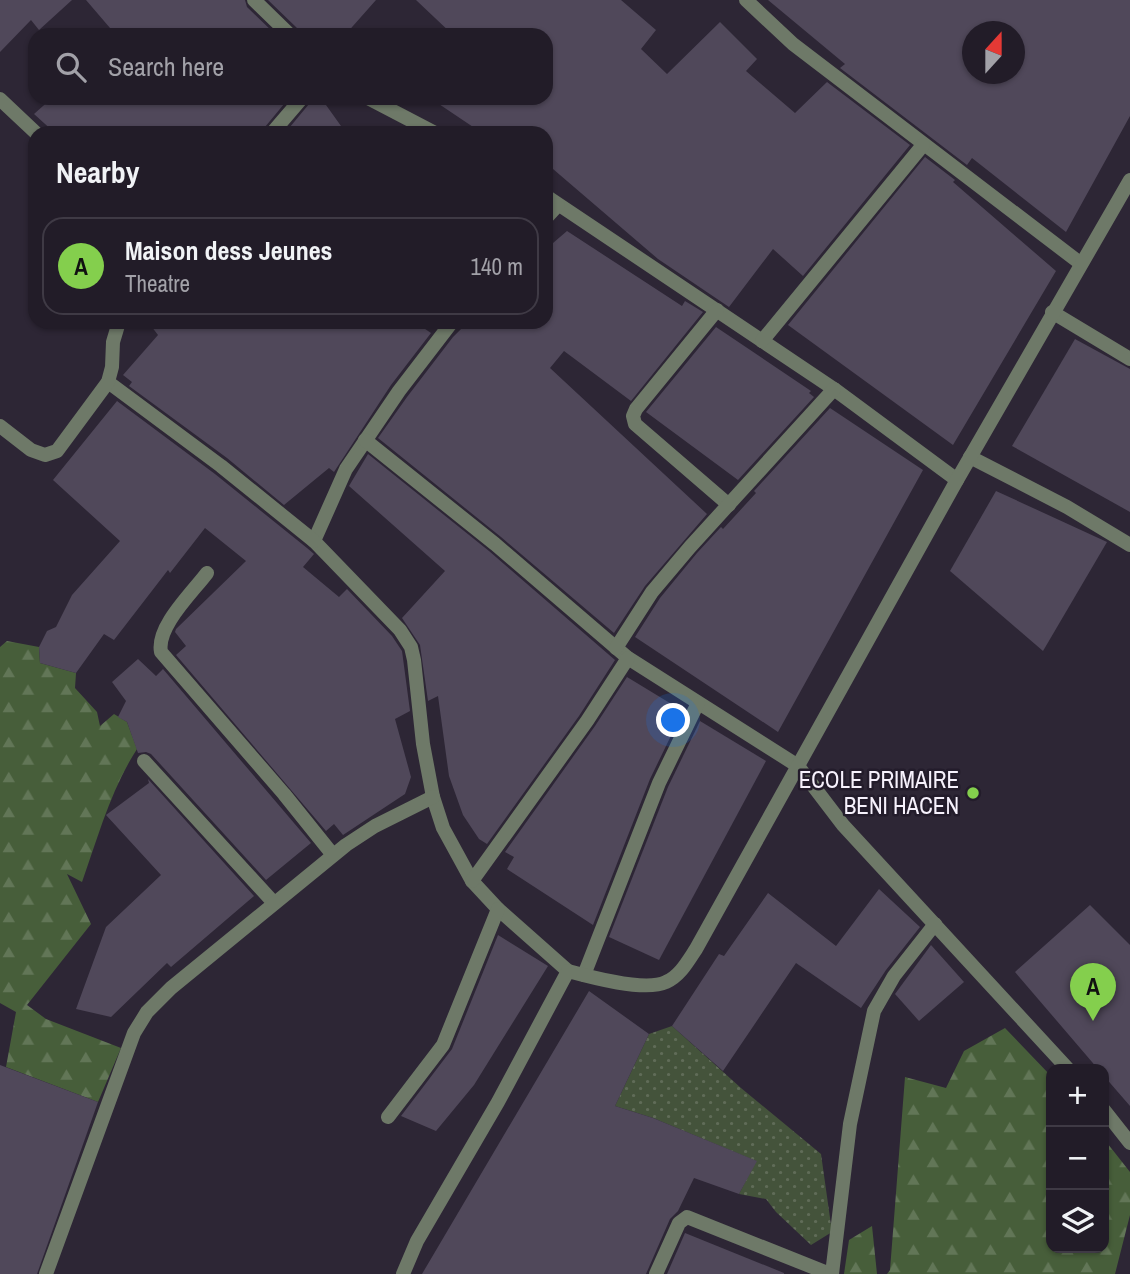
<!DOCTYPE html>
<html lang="en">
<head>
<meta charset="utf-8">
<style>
	body { margin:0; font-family:"Archivo Narrow",sans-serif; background:#2a2530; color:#f1f3f6 }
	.controls { position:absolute; right:21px; bottom:21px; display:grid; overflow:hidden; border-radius:14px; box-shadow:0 2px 5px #0004 }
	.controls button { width:63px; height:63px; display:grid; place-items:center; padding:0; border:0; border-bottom:2px solid #3f3a45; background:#221c28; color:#f1f3f6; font:35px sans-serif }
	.compass { position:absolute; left:962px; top:21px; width:63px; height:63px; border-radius:50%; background:#221c28; box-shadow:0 2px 5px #0004; rotate:21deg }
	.you { position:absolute; left:674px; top:721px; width:24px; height:24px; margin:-18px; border:5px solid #fff; border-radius:50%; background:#1a73e8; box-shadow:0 0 0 10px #1a73e833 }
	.badge { display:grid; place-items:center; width:46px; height:46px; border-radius:50%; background:#84cf4d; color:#111; font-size:23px; font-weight:700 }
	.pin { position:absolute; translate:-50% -58px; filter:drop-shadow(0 2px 4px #0008) }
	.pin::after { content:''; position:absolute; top:37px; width:24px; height:21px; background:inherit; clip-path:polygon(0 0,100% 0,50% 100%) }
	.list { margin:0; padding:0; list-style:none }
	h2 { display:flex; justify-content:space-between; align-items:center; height:91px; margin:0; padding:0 28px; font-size:30px }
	h2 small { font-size:23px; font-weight:400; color:#a2a1a8 }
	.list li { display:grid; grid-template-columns:46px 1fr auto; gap:21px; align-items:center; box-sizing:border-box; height:98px; margin:0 14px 14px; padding:0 14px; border:2px solid #3f3a45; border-radius:21px }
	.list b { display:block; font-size:26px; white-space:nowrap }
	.list p { margin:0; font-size:23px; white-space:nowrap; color:#a2a1a8 }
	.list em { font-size:23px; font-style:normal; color:#a2a1a8 }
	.icon { flex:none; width:38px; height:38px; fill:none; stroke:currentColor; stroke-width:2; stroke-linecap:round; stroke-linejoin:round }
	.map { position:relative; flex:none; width:1130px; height:1274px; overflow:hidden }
	.search { position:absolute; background:#221c28; box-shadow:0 2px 5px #0004; left:28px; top:28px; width:525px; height:77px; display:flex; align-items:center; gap:18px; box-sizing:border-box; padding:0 24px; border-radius:21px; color:#a2a1a8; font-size:26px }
	.panel { position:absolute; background:#221c28; box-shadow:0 2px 5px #0004; left:28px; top:126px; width:525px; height:203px; border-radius:21px }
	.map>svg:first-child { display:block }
	.green { fill:url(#green-dots) }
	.forest { fill:url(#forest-firs) }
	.building { fill:#50485a; fill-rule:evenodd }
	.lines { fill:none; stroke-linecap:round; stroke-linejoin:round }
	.minor { stroke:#6e7968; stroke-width:14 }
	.poi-dot { fill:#84cf4d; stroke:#231c2b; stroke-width:2.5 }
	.labels { text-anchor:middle; stroke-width:5; stroke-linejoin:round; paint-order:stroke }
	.poi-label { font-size:23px; fill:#f6f1fc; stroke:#231c2b; text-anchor:end }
</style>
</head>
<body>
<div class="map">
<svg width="1130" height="1274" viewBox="0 0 1130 1274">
	<defs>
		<pattern id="green-dots" width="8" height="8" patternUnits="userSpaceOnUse" patternTransform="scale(1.75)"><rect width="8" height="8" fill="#44533b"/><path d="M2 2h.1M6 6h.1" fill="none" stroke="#606c58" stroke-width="1.8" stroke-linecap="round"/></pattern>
		<pattern id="forest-firs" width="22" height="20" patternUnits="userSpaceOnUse" patternTransform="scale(1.75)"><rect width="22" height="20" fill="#475e3a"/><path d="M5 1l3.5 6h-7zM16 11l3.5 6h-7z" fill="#627657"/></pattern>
	</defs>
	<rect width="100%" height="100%" fill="#2d2635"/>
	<polygon class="green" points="672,1026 741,1088 821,1154 832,1232 811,1245 776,1212 766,1199 739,1194 756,1161 653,1118 615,1106 649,1034"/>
	<g class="forest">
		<path d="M7,641L39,647L40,663L76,673L75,688L97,712L100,726L114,714L127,722L137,749C111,789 98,837 82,882L67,874L91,924L27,1005L46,1019L121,1048L98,1102L6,1067L16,1012L0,1003V647Z"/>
		<polygon points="1005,1028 1051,1076 1051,1248 1104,1248 1104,1139 1130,1172 1130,1215 1115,1274 887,1274 890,1270 905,1077 946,1088 964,1051"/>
		<polygon points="872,1226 877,1274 844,1274 849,1240"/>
	</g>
	<g class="building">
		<polygon points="0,0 72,0 39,30 31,20 0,52"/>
		<polygon points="86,0 245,0 247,7 276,35 116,35"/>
		<polygon points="268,0 376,0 345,35 299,35 297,28"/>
		<polygon points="416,0 621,0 656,30 641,49 667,74 720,22 757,59 746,71 795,113 827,82 910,145 803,276 773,249 729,307 658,259 546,163 546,133 482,133 430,98 546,98 546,35 453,35"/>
		<path d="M768,0H1130V116L1066,232L972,158L967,165L840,68L845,64ZM972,32H1014V74H972Z"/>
		<polygon points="52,98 289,98 265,127 263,133 55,133 34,114"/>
		<polygon points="311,98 321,98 346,133 285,133 309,104"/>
		<polygon points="925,157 955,180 953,182 1056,271 953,445 788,325"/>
		<polygon points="567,231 682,306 685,301 703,312 631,401 564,351 550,368 707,514 645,586 614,633 501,537 378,438 407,397 453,337 468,322 546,322 546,249"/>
		<polygon points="148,322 415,322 431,333 391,385 334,472 329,468 284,505 227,458 129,386 132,382 123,375 158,335"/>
		<polygon points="716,327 811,391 809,393 814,397 738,480 646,412"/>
		<polygon points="1075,339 1130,369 1130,512 1012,446"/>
		<polygon points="117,401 215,474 307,548 314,554 303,567 339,597 347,589 392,636 402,651 410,711 395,719 411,777 405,794 343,835 334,824 326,831 176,655 186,646 175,632 176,629 246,561 205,528 170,573 168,570 114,640 104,634 76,673 40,663 39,647 47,631 56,627 72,595 120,541 53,480"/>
		<polygon points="830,408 923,470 778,732 635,637 660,598 697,553 721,527 723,529 756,493 754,491"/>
		<polygon points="368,454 489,551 615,660 579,716 487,844 479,839 463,815 449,776 438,696 428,701 420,645 402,618 445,571 349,486"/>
		<polygon points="996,491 1107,542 1043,651 950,571"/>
		<polygon points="138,659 156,676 163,669 311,843 266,880 151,754 146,752 138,753 127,722 118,717 126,701 112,682"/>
		<polygon points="627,677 683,711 650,779 593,925 507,869 514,857 505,852 595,726"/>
		<polygon points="700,721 766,761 659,960 609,937 668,787"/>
		<polygon points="148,779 254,896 171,967 167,963 111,1017 76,1009 106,927 161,875 106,815 149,783"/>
		<polygon points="879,889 920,927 886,970 861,1008 796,963 723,1071 672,1026 719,954 724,956 768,893 836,946"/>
		<polygon points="1090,905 1130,945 1130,1106 1104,1076 1104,1069 1098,1069 1015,972"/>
		<polygon points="498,935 548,966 474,1085 436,1131 401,1116 452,1049"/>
		<polygon points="931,945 964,982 919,1021 895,994"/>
		<polygon points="589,991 649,1034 615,1106 653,1118 757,1161 739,1194 694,1178 678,1211 670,1219 646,1274 422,1274"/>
		<polygon points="0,1065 98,1102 37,1274 0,1274"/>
		<polygon points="685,1233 784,1273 784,1274 667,1274"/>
	</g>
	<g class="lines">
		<g class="minor">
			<polyline points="254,0 290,35"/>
			<polyline points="746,0 793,44 1080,263"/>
			<polyline points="368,98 435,133"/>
			<polyline points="0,99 36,133"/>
			<polyline points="272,133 302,98"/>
			<polyline points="546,196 834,389 957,480"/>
			<polyline points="546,218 558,205"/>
			<polyline points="717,310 636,409 633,416 635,424 729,505"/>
			<polyline points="1052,312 1130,359"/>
			<polyline points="452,322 399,391 346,469 314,541 400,630 411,647 414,660 423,744 433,797 443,828 472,881 498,909 568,971"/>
			<polyline points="762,341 923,145"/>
			<polyline points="108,382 221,466 314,541"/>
			<polyline points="0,426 31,450 45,455 57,451 108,382 112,367 113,342 119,322"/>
			<polyline points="365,440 495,544 628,658 798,766 843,825 1068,1069"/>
			<polyline points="970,457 1067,507 1130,545"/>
			<path d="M207,573C192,593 156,627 161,652L284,794L333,855"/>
			<polyline points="616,648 652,592 690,547 834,389"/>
			<polyline points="144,761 274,903"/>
			<polyline points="472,881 587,721 628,658"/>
			<polyline points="584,975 659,783 698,703"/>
			<polyline points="1104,1110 1130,1143"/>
			<polyline points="388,1117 443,1045 498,909"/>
			<polyline points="46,1274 134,1033 147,1012 171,988 346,845 375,826 433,797"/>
			<path d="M403,1274L417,1241L498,1102L568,971C590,977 645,992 666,982C680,976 688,961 696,949L957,480L1130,180"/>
			<polyline points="656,1274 679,1223 687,1217 830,1274"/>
			<polyline points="832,1274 850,1124 874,1011 894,976 935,924"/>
		</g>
	</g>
	<circle class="poi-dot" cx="973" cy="793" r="7"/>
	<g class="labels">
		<g class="poi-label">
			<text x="959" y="788">ECOLE PRIMAIRE<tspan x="959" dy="26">BENI HACEN</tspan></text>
		</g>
	</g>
</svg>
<div class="controls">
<button>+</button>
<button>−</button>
<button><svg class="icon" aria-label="layers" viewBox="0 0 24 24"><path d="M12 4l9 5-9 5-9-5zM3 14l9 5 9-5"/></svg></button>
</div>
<svg class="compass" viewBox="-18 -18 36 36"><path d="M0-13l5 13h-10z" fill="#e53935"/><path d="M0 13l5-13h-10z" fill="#a2a1a8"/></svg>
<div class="you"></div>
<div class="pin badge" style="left:1093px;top:1021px">A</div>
<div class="search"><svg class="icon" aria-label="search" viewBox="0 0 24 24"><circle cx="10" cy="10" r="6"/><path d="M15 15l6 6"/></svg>Search here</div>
<section class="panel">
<h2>Nearby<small></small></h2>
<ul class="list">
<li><span class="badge">A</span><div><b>Maison dess Jeunes</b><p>Theatre</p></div><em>140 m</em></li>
</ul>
</section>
</div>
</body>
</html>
